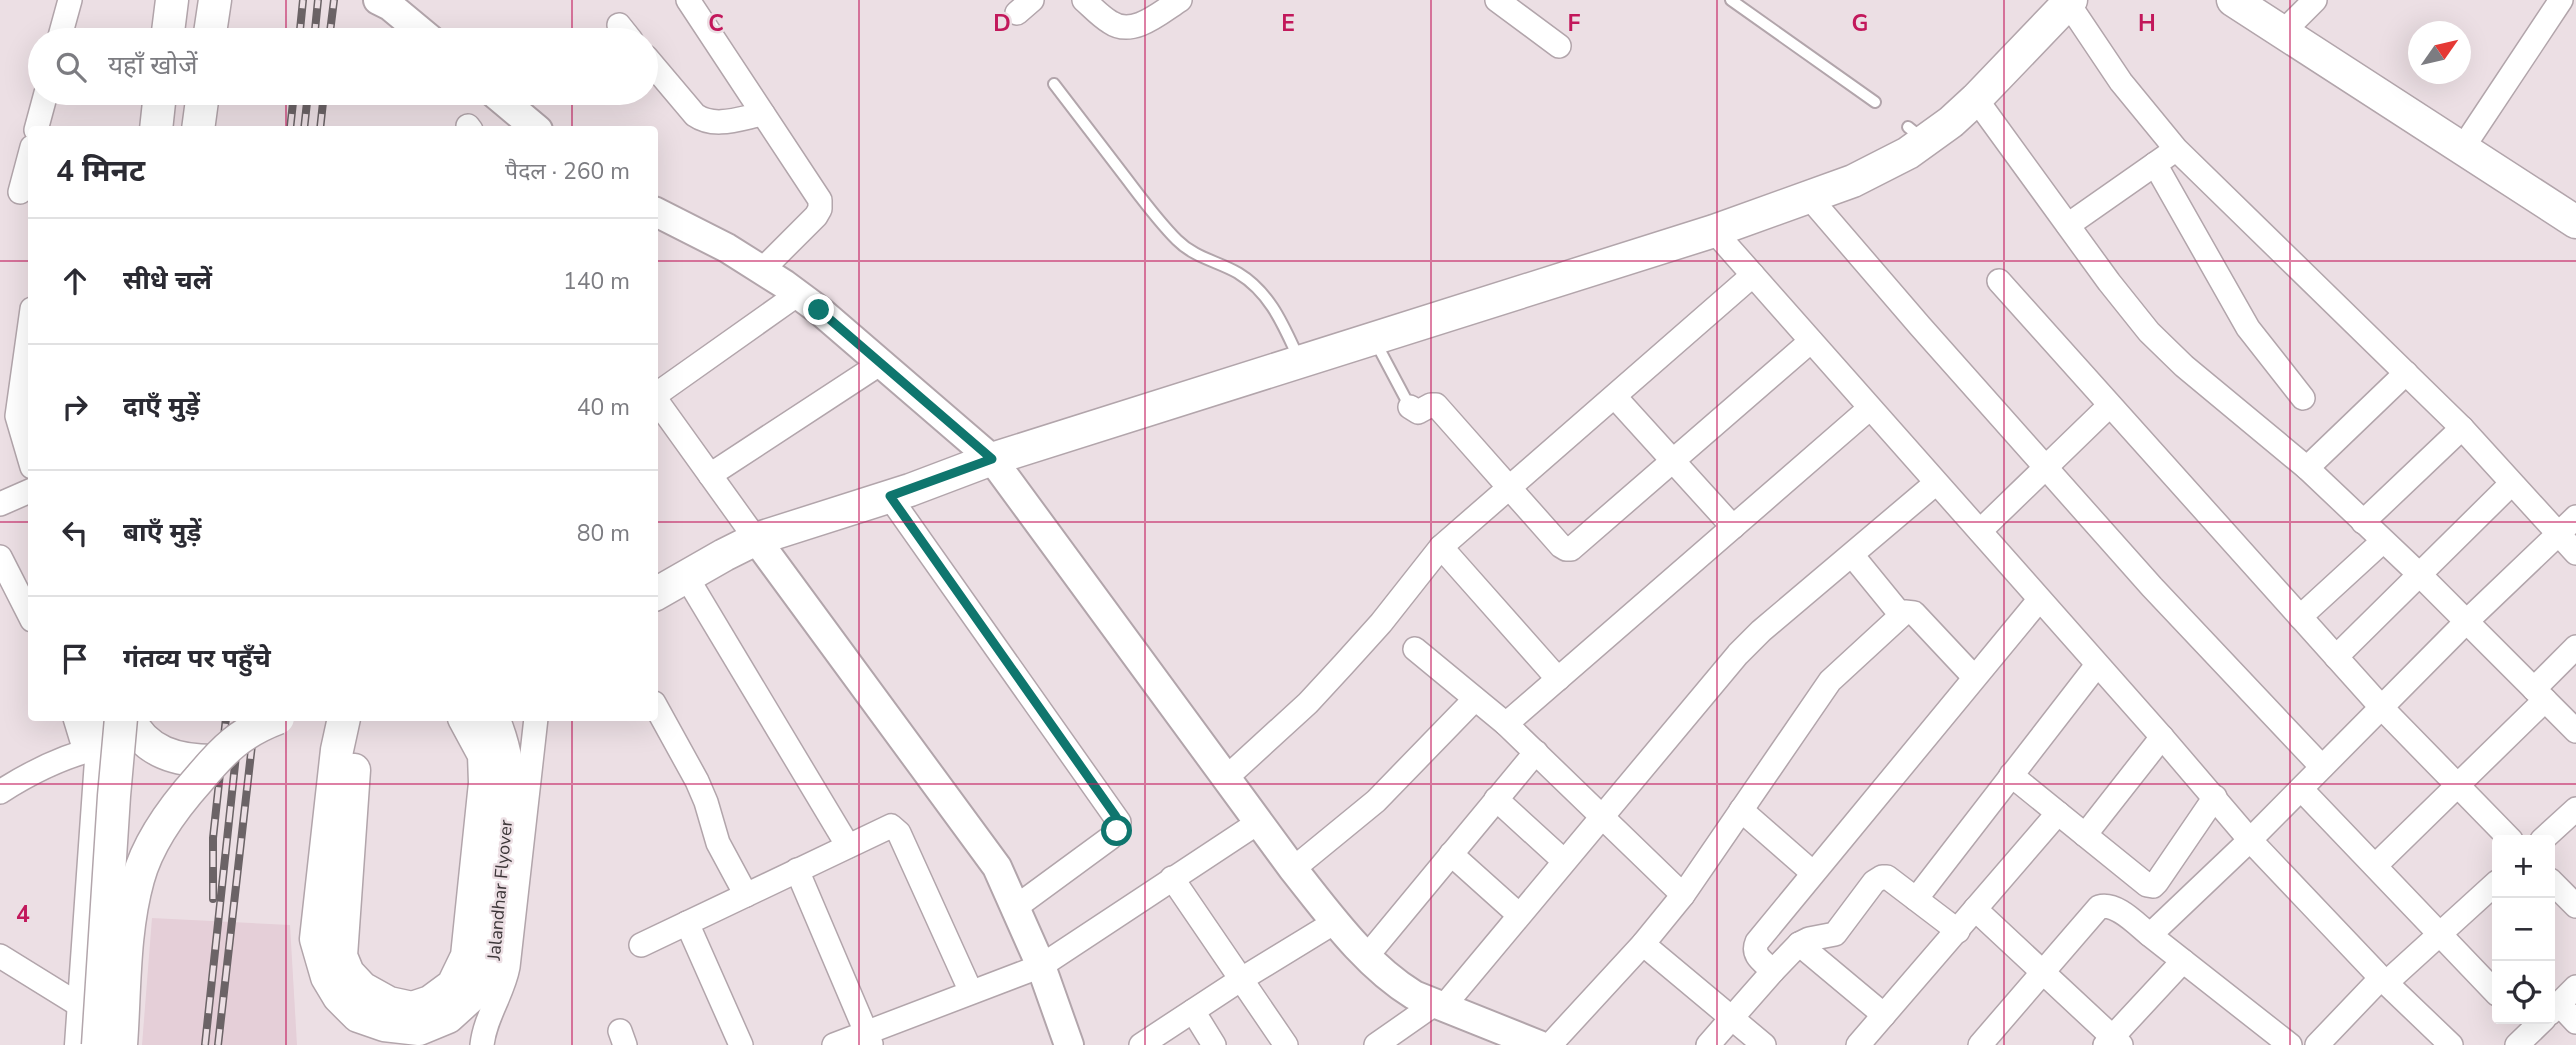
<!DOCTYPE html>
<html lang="hi">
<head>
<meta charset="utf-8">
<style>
	body { margin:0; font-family:"Nunito Sans","Noto Sans Devanagari",sans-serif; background:#f2f2f3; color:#2b2b33 }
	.controls { position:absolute; right:21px; bottom:21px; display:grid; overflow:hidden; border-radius:7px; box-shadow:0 7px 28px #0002 }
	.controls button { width:63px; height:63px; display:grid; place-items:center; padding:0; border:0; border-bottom:2px solid #e1e1e2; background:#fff; color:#2b2b33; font:35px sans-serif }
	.compass { position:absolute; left:2408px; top:21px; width:63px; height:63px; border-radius:50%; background:#fff; box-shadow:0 7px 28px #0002; rotate:56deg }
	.stop { position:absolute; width:21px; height:21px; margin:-16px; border:5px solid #0f766e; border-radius:50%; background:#fff }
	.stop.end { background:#0f766e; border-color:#fff; box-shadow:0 2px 7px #0008 }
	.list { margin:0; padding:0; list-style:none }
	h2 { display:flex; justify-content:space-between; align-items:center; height:91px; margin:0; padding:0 28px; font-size:30px }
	h2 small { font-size:23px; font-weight:400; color:#7c7c81 }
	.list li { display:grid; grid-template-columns:46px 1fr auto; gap:21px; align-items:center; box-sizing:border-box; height:126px; padding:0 28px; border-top:2px solid #e1e1e2 }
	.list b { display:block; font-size:26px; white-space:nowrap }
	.list em { font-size:23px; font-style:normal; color:#7c7c81 }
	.icon { flex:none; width:38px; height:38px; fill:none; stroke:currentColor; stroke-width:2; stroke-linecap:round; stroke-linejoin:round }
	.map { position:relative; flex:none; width:2576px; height:1045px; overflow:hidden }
	.search { position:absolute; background:#fff; box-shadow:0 7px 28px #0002; left:28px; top:28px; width:630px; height:77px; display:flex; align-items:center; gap:18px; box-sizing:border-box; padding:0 24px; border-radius:38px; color:#7c7c81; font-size:26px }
	.panel { position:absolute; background:#fff; box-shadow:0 7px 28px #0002; left:28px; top:126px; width:630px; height:595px; border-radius:7px }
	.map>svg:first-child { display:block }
	.built { fill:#e5cfd8 }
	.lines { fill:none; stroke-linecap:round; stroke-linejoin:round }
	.service-casing { stroke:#b2a5ab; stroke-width:14 }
	.minor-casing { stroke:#b2a5ab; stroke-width:26 }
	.tertiary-casing { stroke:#b2a5ab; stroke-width:32 }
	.secondary-casing { stroke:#b2a5ab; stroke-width:35 }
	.service { stroke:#fff; stroke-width:10 }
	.minor { stroke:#fff; stroke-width:23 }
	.tertiary { stroke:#fff; stroke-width:28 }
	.secondary { stroke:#fff; stroke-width:32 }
	.rail-casing { stroke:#6b6366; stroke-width:8 }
	.rail { stroke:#ecdfe4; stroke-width:5; stroke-dasharray:16; stroke-linecap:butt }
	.secondary-bridge-casing { stroke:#b2a5ab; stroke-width:35; stroke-linecap:butt }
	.secondary-bridge { stroke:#fff; stroke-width:32 }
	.route { stroke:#0f766e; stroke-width:9 }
	.grid { fill:none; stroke:#c2185b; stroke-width:2; stroke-opacity:0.55 }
	.labels { text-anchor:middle; stroke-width:5; stroke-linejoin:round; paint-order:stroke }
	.street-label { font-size:18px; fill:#3c3638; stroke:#ecdfe4 }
	.grid-label { font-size:23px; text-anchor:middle; font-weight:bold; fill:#c2185b; stroke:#ecdfe4; stroke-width:5; stroke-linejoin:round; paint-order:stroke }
</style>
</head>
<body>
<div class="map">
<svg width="2576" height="1045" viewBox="0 0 2576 1045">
	<rect width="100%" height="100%" fill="#ecdfe4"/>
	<polygon class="built" points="152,918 290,925 297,1045 142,1045"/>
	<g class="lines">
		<g class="service-casing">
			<g id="service">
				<polyline points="1731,0 1875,102"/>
				<path d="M1054,84C1078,115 1102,147 1126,178C1142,199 1158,221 1177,240C1195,258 1217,261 1238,273C1271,293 1284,327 1299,359"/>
				<polyline points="1908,127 1923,139"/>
				<polyline points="1375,341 1410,407"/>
			</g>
		</g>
		<g class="minor-casing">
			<g id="minor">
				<polyline points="688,0 820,200 820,209 816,216 762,270"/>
				<path d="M1084,0C1092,7 1100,16 1110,22C1133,38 1161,12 1180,0"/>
				<polyline points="1497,0 1559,46"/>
				<polyline points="2068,3 2121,82 2176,149 2462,428 2576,553"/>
				<polyline points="1017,13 1032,0"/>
				<polyline points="619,25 631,40"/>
				<polyline points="2283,32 2315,0"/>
				<polyline points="59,40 70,0"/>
				<path d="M646,57L695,115C715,129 741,118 763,114"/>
				<polyline points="1976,99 2109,282 2149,332 2184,366 2307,468 2420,575 2576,731"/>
				<polyline points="468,126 471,130"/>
				<polyline points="36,130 46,93"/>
				<polyline points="2462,149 2561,0"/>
				<polyline points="2155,164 2248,328 2303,398"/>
				<polyline points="20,192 32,147"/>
				<polyline points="1809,197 1920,326 2152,587 2322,767"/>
				<polyline points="2068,225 2168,155"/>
				<polyline points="1714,231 2162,737 2250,840 2381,978 2451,1045"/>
				<polyline points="1999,281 2382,708 2511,840"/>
				<polyline points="32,309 17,416 32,467"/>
				<polyline points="654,396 798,294"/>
				<polyline points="654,397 756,539"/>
				<polyline points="1615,397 1733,527"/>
				<polyline points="1410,407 1418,412 1431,405 1436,405 1561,546 1566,549 1571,549 1811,341"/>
				<polyline points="2307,468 2406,373"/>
				<polyline points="710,475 881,363"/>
				<polyline points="889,496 1119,822 1117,831 1110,838 1016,907"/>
				<polyline points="0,504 32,490"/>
				<polyline points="2363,522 2462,428"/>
				<polyline points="1980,531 2109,406"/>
				<polyline points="1441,547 1558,679"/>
				<polyline points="1852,555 1901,615"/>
				<polyline points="0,557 32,620"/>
				<polyline points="686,576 848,846"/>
				<polyline points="2300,617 2383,541"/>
				<polyline points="1415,649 1506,724 1683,895 1643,944 1550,1045"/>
				<polyline points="2336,657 2511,484"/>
				<polyline points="2534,689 2576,647"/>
				<polyline points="654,703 697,781 706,802 718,843 746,895"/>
				<polyline points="75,718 85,751"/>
				<polyline points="1506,724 1870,408"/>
				<polyline points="2011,775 2147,885 2153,886 2157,882 2215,797"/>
				<polyline points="1226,778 1308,703 1344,664 1381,623 1441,547 1753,275"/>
				<polyline points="2301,789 2497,994"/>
				<path d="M0,792C31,772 66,755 102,747"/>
				<polyline points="1496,799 1564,861"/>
				<polyline points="1741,810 1813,873"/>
				<polyline points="2085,835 2162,737"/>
				<polyline points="2542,840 2576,809"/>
				<polyline points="1451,854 1519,915"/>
				<polyline points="2375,866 2545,700"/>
				<polyline points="1293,869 1376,801 1475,699"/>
				<polyline points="797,870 871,1044"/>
				<polyline points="1172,878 1286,1045"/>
				<polyline points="2550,880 2576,906"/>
				<polyline points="1683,895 1830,681 1905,612 1914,613 1974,677"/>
				<polyline points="1916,899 2097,665"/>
				<polyline points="1975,909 2121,1045"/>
				<polyline points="687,923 741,1045"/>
				<polyline points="1643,944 1764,1045"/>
				<polyline points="1799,944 1884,1015"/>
				<polyline points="641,945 891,826 899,833 971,992"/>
				<polyline points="0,956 84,1008"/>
				<polyline points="1367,956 1536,752"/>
				<polyline points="1773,971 1799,944 1809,939 1835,934 1874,882 1882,877 1887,877 1958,931"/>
				<polyline points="2387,982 2497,882"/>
				<polyline points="2559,1004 2576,1022"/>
				<polyline points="1444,1006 1738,654 1761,631 1936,483"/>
				<polyline points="1193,1011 1214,1045"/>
				<polyline points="2550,1013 2576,987"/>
				<polyline points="620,1031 625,1045"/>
				<path d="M482,1045C485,1017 503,994 508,967L536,718"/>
				<polyline points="834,1045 1041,966 1259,822"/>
				<polyline points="1141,1045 1240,980 1335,922"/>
				<polyline points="1376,1045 1436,1003"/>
				<path d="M1708,1045L1773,971C1764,962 1751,956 1757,942L2039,600"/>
				<polyline points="1858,1045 2058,813"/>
				<path d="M1980,1045L2099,907C2117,902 2137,925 2150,935"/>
				<polyline points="2105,1045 2183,961"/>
				<polyline points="2290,1045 2150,935 2250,840 2467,621 2576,517"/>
				<polyline points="2317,1045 2381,978"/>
				<polyline points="2517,1045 2544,1019"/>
			</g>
		</g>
		<g class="tertiary-casing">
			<g id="tertiary">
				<polyline points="378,0 390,6 431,40"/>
				<polyline points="494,93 538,130"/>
				<path d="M654,211L727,248L784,284L819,310L992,459L1293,869C1329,914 1365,965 1414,995L1539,1045"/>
				<polyline points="756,539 997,867 1041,966 1069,1045"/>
			</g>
		</g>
		<g class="secondary-casing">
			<g id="secondary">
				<polyline points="2233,0 2576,222"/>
				<polyline points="167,40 172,0"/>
				<polyline points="209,40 215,0"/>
				<polyline points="156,130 160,93"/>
				<polyline points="198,130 203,93"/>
				<polyline points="654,595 724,555 756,539 910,490 992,459 1714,231 1853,181 1908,153 1951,122 1976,99 2071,0"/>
				<path d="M129,718C145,753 178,761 214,761"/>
				<path d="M344,718L337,750L316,939L327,977L339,997L358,1016L384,1025L419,1029L448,1017L470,997L493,970L509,794C508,766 504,744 493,718"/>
				<polyline points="354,770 341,956 348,973 362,988 389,1003 412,1008 430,1002 453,985 467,956 485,783 484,755 464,718"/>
				<polyline points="81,1045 104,718"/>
			</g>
		</g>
		<use href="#service" class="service"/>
		<use href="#minor" class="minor"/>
		<use href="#tertiary" class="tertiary"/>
		<use href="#secondary" class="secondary"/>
		<g class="rail-casing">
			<g id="rail">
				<polyline points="299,40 303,0"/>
				<polyline points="314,40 318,0"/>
				<polyline points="329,40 334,0"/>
				<polyline points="290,130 294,93"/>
				<polyline points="304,130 308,93"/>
				<polyline points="320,130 324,93"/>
				<polyline points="213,899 213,838 226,718"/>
				<polyline points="205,1045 240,718"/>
				<polyline points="218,1045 255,718"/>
			</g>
		</g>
		<use href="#rail" class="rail"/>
		<g class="secondary-bridge-casing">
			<g id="secondary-bridge">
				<polyline points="98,1045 114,796 121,718"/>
				<path d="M121,1045C125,990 123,933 138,879C148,842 173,808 199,779C224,749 241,732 278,718"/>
			</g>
		</g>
		<use href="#secondary-bridge" class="secondary-bridge"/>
	</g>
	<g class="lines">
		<polyline class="route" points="819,310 992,459 890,496 1115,815 1119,822 1117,831"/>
	</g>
	<path class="grid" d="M286,0V40M572,0V40M859,0V1045M1145,0V1045M1431,0V1045M1717,0V1045M2004,0V1045M2290,0V1045M286,93V130M572,93V130M0,261H32M654,261H2576M0,522H32M654,522H2576M286,718V1045M572,718V1045M0,784H2576"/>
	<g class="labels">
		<g class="street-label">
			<text transform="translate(500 890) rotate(-85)" y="6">Jalandhar Flyover</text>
		</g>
	</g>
	<g class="grid-label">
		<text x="716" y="31">C</text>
		<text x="1002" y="31">D</text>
		<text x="1288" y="31">E</text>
		<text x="1574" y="31">F</text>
		<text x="1860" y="31">G</text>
		<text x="2147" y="31">H</text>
		<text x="23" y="922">4</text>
	</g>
</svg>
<div class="controls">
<button>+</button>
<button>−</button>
<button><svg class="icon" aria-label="locate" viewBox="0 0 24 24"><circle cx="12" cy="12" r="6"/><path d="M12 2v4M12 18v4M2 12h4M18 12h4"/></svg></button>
</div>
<svg class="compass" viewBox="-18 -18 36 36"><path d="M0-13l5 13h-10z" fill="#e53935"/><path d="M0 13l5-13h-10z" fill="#7c7c81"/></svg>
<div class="stop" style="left:1117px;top:831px"></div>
<div class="stop end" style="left:819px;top:310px"></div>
<div class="search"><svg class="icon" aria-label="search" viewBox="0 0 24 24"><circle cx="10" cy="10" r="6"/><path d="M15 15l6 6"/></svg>यहाँ खोजें</div>
<section class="panel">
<h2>4 मिनट<small>पैदल · 260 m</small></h2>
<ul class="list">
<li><svg class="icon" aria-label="ahead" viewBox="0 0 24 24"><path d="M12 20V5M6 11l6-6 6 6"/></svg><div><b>सीधे चलें</b></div><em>140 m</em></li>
<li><svg class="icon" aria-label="right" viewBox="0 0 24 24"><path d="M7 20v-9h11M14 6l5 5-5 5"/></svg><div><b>दाएँ मुड़ें</b></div><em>40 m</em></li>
<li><svg class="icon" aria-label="left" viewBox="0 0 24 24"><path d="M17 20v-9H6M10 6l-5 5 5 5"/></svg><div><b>बाएँ मुड़ें</b></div><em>80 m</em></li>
<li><svg class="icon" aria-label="arrive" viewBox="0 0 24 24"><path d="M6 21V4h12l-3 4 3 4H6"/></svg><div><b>गंतव्य पर पहुँचे</b></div></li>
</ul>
</section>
</div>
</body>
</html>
